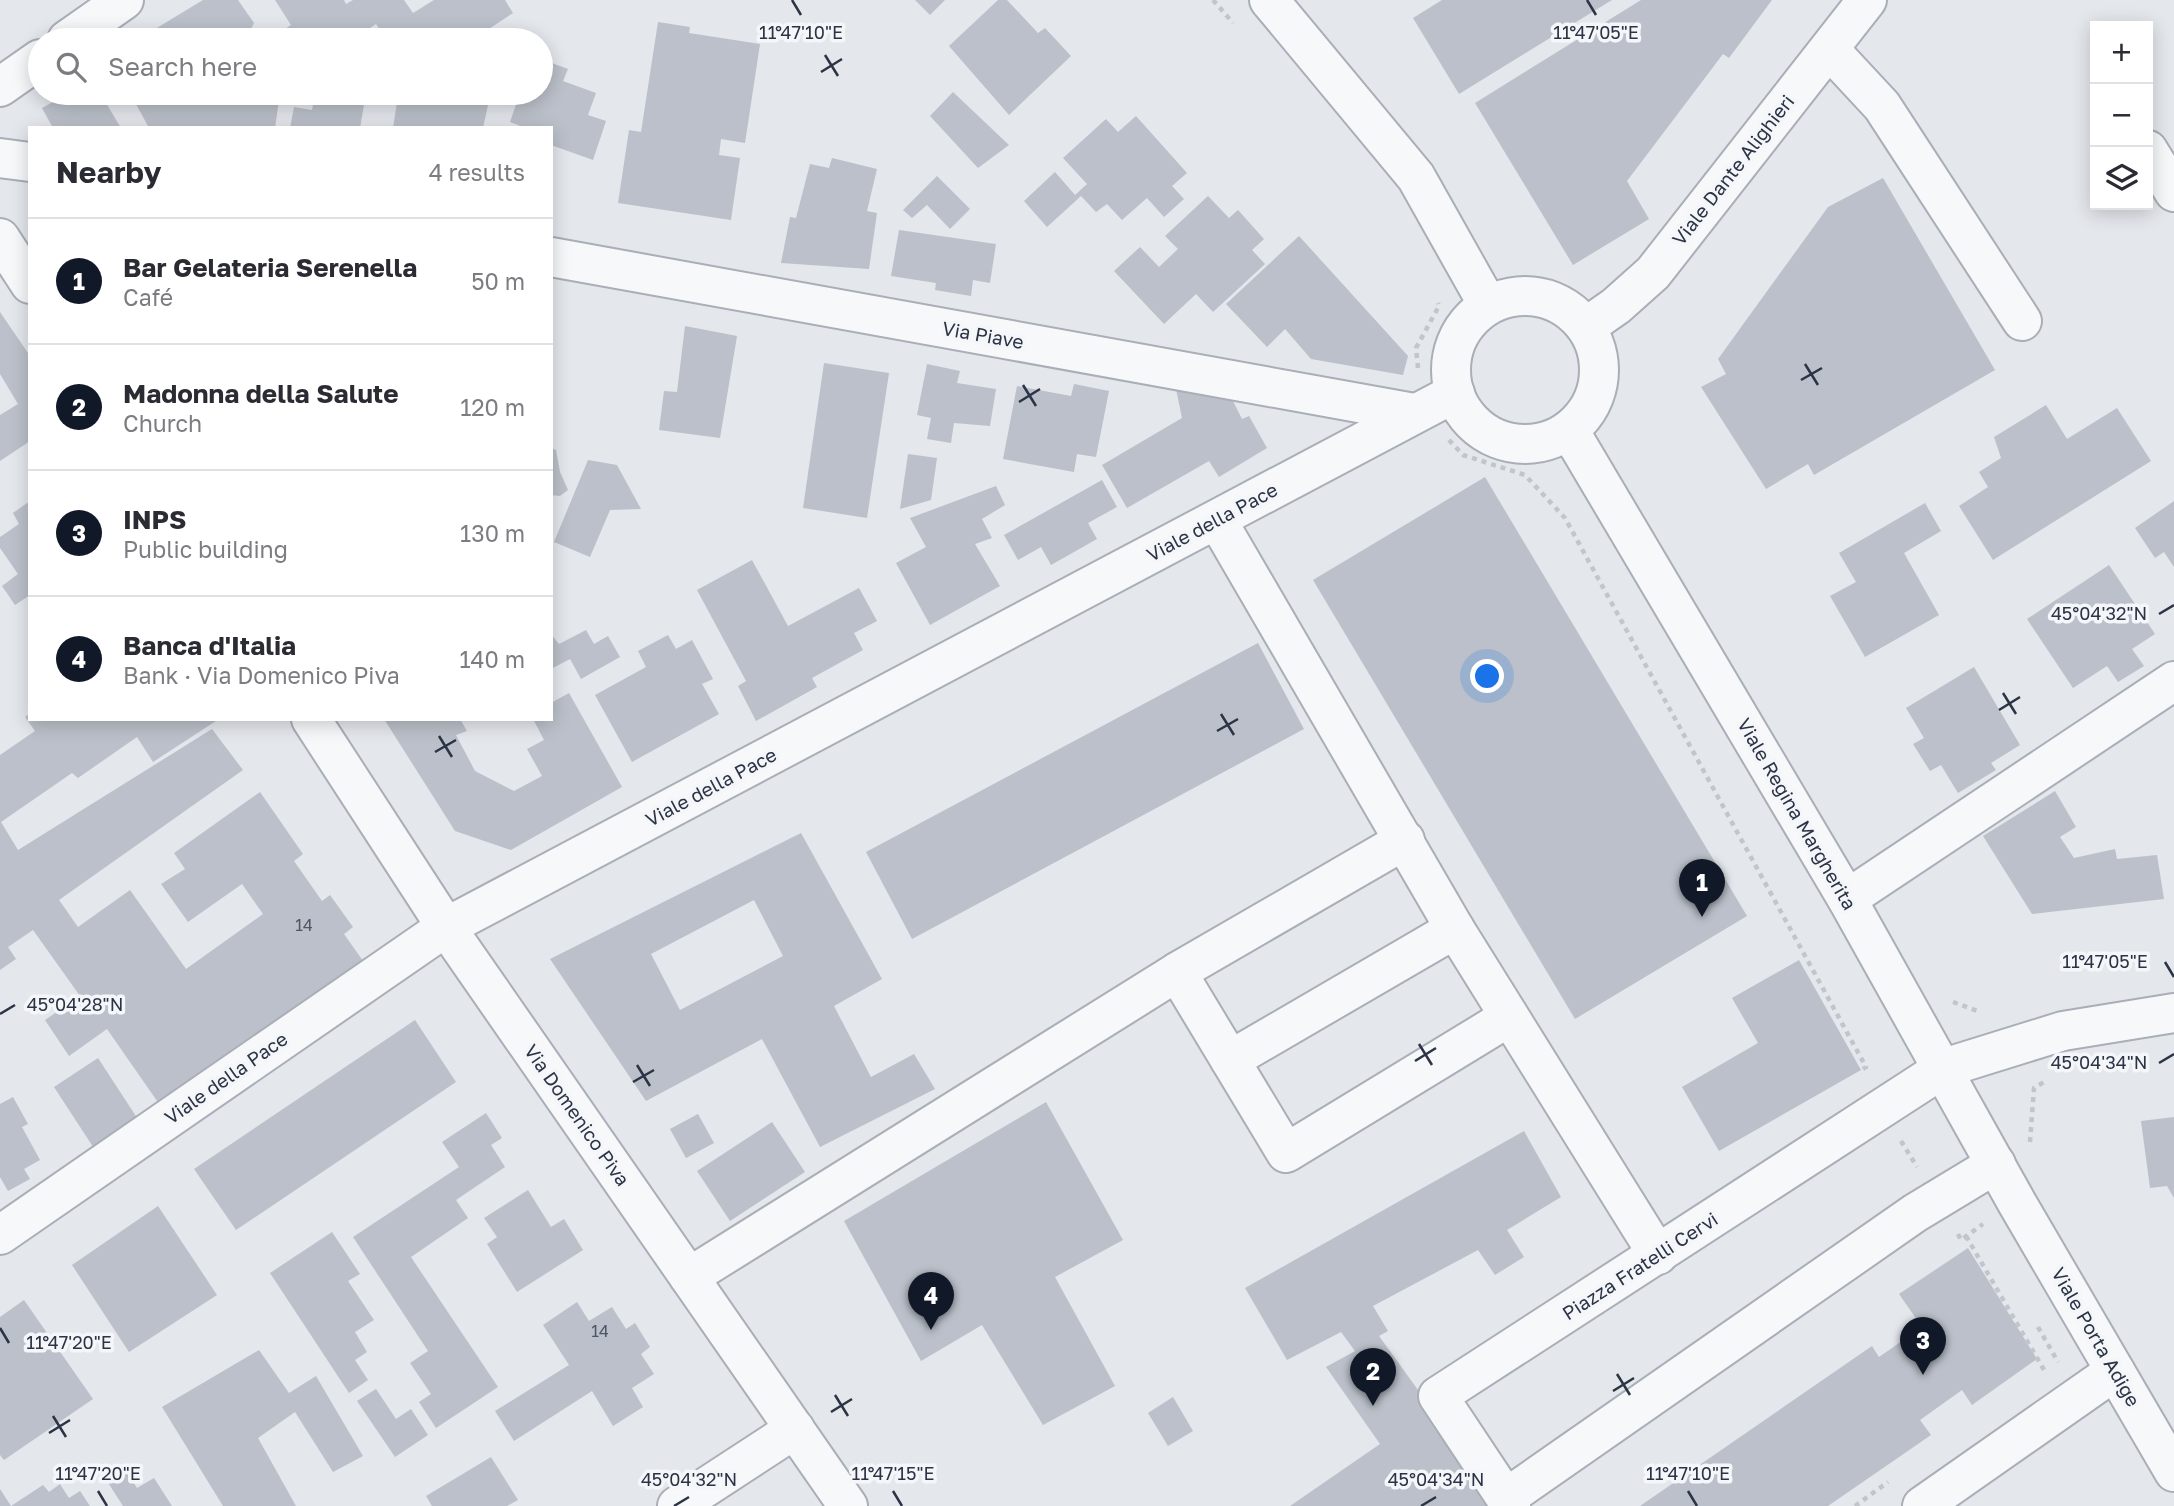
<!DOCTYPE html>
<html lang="en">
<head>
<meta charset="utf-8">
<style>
	body { margin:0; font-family:"Golos Text",sans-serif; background:#f7f7f7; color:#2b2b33 }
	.controls { position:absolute; right:21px; top:21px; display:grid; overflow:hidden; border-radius:0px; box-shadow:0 4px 18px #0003 }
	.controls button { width:63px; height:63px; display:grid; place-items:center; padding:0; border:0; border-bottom:2px solid #e1e1e2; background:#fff; color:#2b2b33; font:35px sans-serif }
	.you { position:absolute; left:1488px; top:677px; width:24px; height:24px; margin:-18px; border:5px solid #fff; border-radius:50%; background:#1a73e8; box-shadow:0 0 0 10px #1a73e833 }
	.badge { display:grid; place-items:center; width:46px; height:46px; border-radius:50%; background:#111827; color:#fff; font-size:23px; font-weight:700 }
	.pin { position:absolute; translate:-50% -58px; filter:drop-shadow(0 2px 4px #0008) }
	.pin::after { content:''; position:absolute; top:37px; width:24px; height:21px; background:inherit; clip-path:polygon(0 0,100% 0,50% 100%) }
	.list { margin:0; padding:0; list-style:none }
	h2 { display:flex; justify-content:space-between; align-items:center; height:91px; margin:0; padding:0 28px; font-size:30px }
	h2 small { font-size:23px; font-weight:400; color:#7c7c81 }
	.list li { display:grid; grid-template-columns:46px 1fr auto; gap:21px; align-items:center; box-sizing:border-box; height:126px; padding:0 28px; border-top:2px solid #e1e1e2 }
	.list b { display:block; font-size:26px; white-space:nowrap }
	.list p { margin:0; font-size:23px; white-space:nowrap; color:#7c7c81 }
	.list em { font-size:23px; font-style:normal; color:#7c7c81 }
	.icon { flex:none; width:38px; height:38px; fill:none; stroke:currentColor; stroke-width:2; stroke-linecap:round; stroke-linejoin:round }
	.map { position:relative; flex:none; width:2174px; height:1506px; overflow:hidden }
	.search { position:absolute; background:#fff; box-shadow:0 4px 18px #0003; left:28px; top:28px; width:525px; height:77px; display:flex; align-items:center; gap:18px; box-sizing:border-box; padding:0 24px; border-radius:38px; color:#7c7c81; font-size:26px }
	.panel { position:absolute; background:#fff; box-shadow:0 4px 18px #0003; left:28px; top:126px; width:525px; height:595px; border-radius:0px }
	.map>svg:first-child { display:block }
	.building { fill:#bbc0ca; fill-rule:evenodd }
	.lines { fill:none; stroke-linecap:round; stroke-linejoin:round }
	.minor-casing { stroke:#a9aeb7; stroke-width:42 }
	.path { stroke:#c2c5cb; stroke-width:4.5; stroke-dasharray:5 5; stroke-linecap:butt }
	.minor { stroke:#f7f8fa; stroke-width:38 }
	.ticks { fill:none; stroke:#2b3445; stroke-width:2.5 }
	.labels { text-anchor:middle; stroke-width:7; stroke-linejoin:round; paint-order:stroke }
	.number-label { font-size:16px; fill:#4f5766 }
	.street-label { font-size:19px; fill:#2b3445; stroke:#f4f6f9 }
	.ticks-label { font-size:18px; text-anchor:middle; fill:#2b3445; stroke:#f4f6f9; stroke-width:7; stroke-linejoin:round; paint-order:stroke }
</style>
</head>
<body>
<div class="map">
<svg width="2174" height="1506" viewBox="0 0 2174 1506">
	<rect width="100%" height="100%" fill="#e4e7ec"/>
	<g class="building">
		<polygon points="203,0 238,0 254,23 251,29 256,40 137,40"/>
		<polygon points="275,0 344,0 346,4 353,0 404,0 413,13 434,0 505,0 513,13 472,40 387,40 376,24 352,40 293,40 285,29 291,25"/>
		<polygon points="915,0 945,0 930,15"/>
		<polygon points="998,0 1007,0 1038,33 1045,28 1071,56 1009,115 949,46"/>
		<polygon points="1442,0 1612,0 1459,94 1413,18"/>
		<polygon points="1641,0 1772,0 1729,58 1723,54 1627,181 1649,219 1573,265 1475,103"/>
		<polygon points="658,22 690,27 689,33 760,44 745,143 721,139 719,155 740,158 731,220 618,203 629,130 641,132"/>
		<polygon points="541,59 568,69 563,81 596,93 588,115 606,121 593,160 551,145 551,128 526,128 510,122 520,93 541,93"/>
		<polygon points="953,92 1009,145 978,168 930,116"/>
		<polygon points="69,93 100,93 121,128 53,128 42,108"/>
		<polygon points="130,93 280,93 275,128 149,128"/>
		<polygon points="315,93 366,93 360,128 290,128 294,107 312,110"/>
		<polygon points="467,93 490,96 483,128 393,128 398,96 441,105 443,95 466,99"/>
		<polygon points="1136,116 1187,173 1172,186 1184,199 1164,217 1147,198 1122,220 1107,204 1096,212 1081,196 1047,227 1024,201 1055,172 1075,195 1087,184 1063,158 1106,119 1118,132"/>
		<polygon points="832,158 877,169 867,211 877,213 869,269 781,263 790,217 796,218 810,164 829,168"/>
		<polygon points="937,176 970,209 950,229 927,205 912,218 903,210"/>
		<polygon points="1883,178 1995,370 1814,475 1808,464 1766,489 1701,387 1726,374 1718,359 1828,207"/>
		<polygon points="1208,196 1229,218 1238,210 1264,239 1252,250 1265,264 1213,312 1196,294 1164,324 1114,271 1140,247 1159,267 1178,249 1165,236"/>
		<polygon points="899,230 996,244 990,283 973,280 971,296 935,290 936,283 891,276"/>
		<polygon points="1299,236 1408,356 1403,375 1311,359 1285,329 1267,347 1226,304"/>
		<polygon points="0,312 30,356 30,441 0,461 0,415 18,404 0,374"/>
		<polygon points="685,326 737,336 720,438 659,430 664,391 677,392"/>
		<polygon points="824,363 889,373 867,518 803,508"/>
		<polygon points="927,364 960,371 957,383 996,389 990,426 954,423 951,443 927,439 931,418 917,415"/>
		<polygon points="1074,384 1109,391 1096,457 1077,454 1074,472 1003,459 1017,386 1071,396"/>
		<polygon points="1176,389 1233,401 1242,419 1249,416 1267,448 1219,477 1209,461 1127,508 1102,465 1182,418"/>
		<polygon points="2046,405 2067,439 2117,408 2151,461 1993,560 1959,506 1988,487 1979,472 2001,458 1994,437"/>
		<polygon points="551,448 556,450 560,472 568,490 560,496 551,495"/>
		<polygon points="908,454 937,458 931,500 900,509"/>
		<polygon points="588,460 617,465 641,509 610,510 590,557 554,542"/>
		<polygon points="1485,477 1747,916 1575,1019 1313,580"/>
		<polygon points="1102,480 1117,507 1088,523 1097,539 1051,565 1041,547 1018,560 1004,535"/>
		<polygon points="996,486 1005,505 982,519 992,538 975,544 1000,586 930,625 896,563 926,547 910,518"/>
		<polygon points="30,501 30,595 15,605 2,586 18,574 0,548 0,537 19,524 13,513"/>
		<polygon points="2174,501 2174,567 2164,552 2155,558 2135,528"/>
		<polygon points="1925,503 1941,531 1904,553 1939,615 1865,657 1830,596 1856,582 1839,553"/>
		<polygon points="752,560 788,626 859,588 877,621 854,633 863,650 812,678 817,687 756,721 738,686 746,681 697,590"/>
		<polygon points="2109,565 2155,634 2132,649 2144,666 2118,682 2107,666 2073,688 2027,619"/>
		<polygon points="586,630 594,644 608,636 620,657 581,679 570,659 551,669 551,634 559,644"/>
		<polygon points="668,635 676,649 692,640 713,679 702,684 719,714 632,762 595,695 646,667 638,651"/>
		<polygon points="1258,643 1304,729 912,939 866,852"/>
		<polygon points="1974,667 2020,745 1991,763 1996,770 1958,793 1941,765 1930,771 1913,744 1924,738 1906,708"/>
		<polygon points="569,693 622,787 511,850 455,831 384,719 460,719 467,731 456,735 475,771 514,791 542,776 527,749 544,740 533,719 551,719 551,703"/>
		<polygon points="30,713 30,719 219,719 153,762 137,737 78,778 72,773 1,822 18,850 212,729 243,770 59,900 78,927 130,890 186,969 263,914 242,884 188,922 161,884 185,869 174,853 260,792 303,854 294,861 322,901 330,895 353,927 344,934 368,968 164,1111 107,1029 69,1056 45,1020 80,996 33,930 8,947 16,959 0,970 0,755 35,731 25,717"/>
		<polygon points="2055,791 2076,827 2060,837 2074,858 2115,849 2117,859 2157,855 2164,899 2032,914 1983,836"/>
		<path d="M801,833L882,979L834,1006L871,1077L914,1054L935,1089L820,1147L762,1039L646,1101L550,959ZM754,900L783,956L680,1010L651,954Z"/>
		<polygon points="1799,960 1861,1070 1719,1151 1682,1087 1758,1043 1732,998"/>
		<polygon points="415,1020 456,1082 236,1230 194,1169"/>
		<polygon points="98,1058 143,1127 99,1156 54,1087"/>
		<polygon points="13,1097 28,1124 22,1127 40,1160 24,1169 30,1179 8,1191 0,1177 0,1104"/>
		<polygon points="1046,1102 1123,1240 1055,1277 1115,1386 1043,1425 982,1325 921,1361 844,1221"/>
		<polygon points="486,1113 502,1138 491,1145 505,1167 456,1200 468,1218 411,1257 498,1387 436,1428 419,1402 431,1394 410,1363 428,1351 353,1237 459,1167 442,1142"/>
		<polygon points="698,1114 714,1143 686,1158 670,1129"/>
		<polygon points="2174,1117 2174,1198 2167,1186 2150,1188 2141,1121"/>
		<polygon points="772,1122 805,1172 730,1221 697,1171"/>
		<polygon points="1524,1131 1561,1197 1507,1230 1524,1257 1495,1275 1478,1250 1373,1306 1388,1331 1379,1336 1502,1506 1290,1506 1380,1444 1326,1367 1355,1351 1341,1332 1287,1360 1245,1288"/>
		<polygon points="528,1190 551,1227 564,1219 583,1250 517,1292 487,1244 497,1237 484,1218"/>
		<polygon points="158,1206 217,1295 129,1352 72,1265"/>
		<polygon points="332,1232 360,1274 348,1281 374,1320 355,1332 367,1352 355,1360 368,1380 349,1393 270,1273"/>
		<polygon points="1968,1248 2037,1359 1972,1405 1962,1390 1920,1420 1931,1435 1828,1506 1640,1506 1872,1346 1879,1357 1922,1327 1899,1294"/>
		<polygon points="24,1300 93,1399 4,1460 0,1455 0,1317"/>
		<polygon points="577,1302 589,1321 612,1307 626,1329 635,1323 650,1347 641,1354 654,1374 632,1388 643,1407 613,1426 592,1391 514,1441 495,1411 569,1365 543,1325"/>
		<polygon points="259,1350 289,1393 316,1376 363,1456 333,1472 295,1412 258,1438 296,1506 223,1506 162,1407"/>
		<polygon points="376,1389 396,1419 411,1409 428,1435 395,1457 357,1401"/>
		<polygon points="1173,1397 1193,1431 1168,1446 1148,1413"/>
		<polygon points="491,1457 518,1500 507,1506 432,1506 426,1496"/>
		<polygon points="123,1466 137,1488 154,1478 172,1506 123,1506 105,1478"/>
		<polygon points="60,1484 69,1498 80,1491 90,1506 0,1506 0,1489 11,1506 43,1485 49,1492"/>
	</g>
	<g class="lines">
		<g class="minor-casing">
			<g id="minor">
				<polyline points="1269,0 1416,177 1488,305"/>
				<polyline points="67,40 124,0"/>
				<polyline points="1829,49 1882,106 2022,321"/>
				<polyline points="0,87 40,59"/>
				<polyline points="2148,150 2174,192"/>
				<polyline points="0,158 30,162"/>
				<polyline points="0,238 30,284"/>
				<polyline points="551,257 1414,413"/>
				<circle cx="1525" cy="370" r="74"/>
				<polyline points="1586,327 1616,306 1653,273 1867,0"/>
				<polyline points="1569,430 1847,899 2017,1203 2174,1472"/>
				<polyline points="1217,520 1455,929 1658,1255"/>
				<polyline points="311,719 446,927 848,1506"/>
				<polyline points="1847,899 2174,681"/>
				<polyline points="1177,972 1286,1153 1509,1017"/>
				<polyline points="1230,1060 1455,929"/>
				<polyline points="0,1235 446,927 1455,393"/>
				<polyline points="689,1277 1177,972 1405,840"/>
				<polyline points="1506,1498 1915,1213 1996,1164"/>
				<polyline points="677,1506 795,1429"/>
				<polyline points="1511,1506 1438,1396 1944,1068 2063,1031 2174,1013"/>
				<polyline points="1922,1506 2115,1371"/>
			</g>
		</g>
		<g class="path">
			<polyline points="1213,0 1233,23"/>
			<polyline points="1418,368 1416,348 1439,306 1438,303"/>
			<polyline points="1449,440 1463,455 1525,475 1565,518 1866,1067 1863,1069"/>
			<polyline points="1953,1002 1980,1012"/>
			<polyline points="1901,1141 1917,1167"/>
			<polyline points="2030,1142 2034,1088 2044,1082"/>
			<polyline points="1958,1234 1961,1240 1983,1224"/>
			<polyline points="1966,1236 2044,1370"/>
			<polyline points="2038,1327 2058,1362"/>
			<polyline points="1855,1506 1888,1482"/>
		</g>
		<use href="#minor" class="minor"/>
	</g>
	<path class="ticks" d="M792,0L801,15M1587,0L1596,15M825,55L838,76M821,72L842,59M1805,364L1818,385M1801,380L1822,368M1023,385L1036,406M1019,402L1040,389M2159,614L2174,605M2003,693L2016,714M1999,710L2020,697M1221,714L1234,735M1217,731L1238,719M439,736L452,757M435,752L456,740M2165,962L2174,977M0,1014L15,1005M1419,1044L1432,1065M1415,1061L1436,1048M2159,1063L2174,1054M637,1065L650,1086M633,1082L654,1070M0,1328L9,1343M1617,1374L1630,1395M1613,1391L1634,1378M835,1395L848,1416M831,1412L852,1399M53,1416L66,1437M49,1433L70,1420M98,1491L107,1506M893,1491L902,1506M1688,1491L1697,1506M674,1506L689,1497M1421,1506L1436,1497"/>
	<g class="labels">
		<g class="number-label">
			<text x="304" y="931">14</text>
			<text x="600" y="1337">14</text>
		</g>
		<g class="street-label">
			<text transform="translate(1733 170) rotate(-52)" y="7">Viale Dante Alighieri</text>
			<text transform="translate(983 335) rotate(10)" y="7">Via Piave</text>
			<text transform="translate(1212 522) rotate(-28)" y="7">Viale della Pace</text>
			<text transform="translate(711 787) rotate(-28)" y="7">Viale della Pace</text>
			<text transform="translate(1797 814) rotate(60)" y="7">Viale Regina Margherita</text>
			<text transform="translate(226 1078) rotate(-35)" y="7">Viale della Pace</text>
			<text transform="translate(577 1115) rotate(55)" y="7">Via Domenico Piva</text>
			<text transform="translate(1640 1266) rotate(-33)" y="7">Piazza Fratelli Cervi</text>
			<text transform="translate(2096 1337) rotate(60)" y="7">Viale Porta Adige</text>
		</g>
	</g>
	<g class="ticks-label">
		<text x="801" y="39">11°47'10"E</text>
		<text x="1596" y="39">11°47'05"E</text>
		<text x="2099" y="620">45°04'32"N</text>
		<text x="2105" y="968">11°47'05"E</text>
		<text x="75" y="1011">45°04'28"N</text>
		<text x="2099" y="1069">45°04'34"N</text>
		<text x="69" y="1349">11°47'20"E</text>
		<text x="98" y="1480">11°47'20"E</text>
		<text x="893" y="1480">11°47'15"E</text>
		<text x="1688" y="1480">11°47'10"E</text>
		<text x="689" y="1486">45°04'32"N</text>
		<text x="1436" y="1486">45°04'34"N</text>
	</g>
</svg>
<div class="controls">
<button>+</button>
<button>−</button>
<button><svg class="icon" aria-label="layers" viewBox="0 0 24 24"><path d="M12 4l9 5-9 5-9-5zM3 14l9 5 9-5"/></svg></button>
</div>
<div class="you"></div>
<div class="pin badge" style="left:1702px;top:917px">1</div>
<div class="pin badge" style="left:1373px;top:1406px">2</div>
<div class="pin badge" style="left:1923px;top:1375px">3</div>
<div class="pin badge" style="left:931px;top:1330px">4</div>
<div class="search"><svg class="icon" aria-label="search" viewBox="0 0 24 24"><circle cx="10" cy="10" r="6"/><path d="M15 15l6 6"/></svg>Search here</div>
<section class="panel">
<h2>Nearby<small>4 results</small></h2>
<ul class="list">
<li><span class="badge">1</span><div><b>Bar Gelateria Serenella</b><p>Café</p></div><em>50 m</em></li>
<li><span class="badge">2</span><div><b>Madonna della Salute</b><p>Church</p></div><em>120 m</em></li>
<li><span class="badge">3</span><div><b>INPS</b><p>Public building</p></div><em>130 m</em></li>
<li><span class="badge">4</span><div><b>Banca d'Italia</b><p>Bank · Via Domenico Piva</p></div><em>140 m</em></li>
</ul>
</section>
</div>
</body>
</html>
